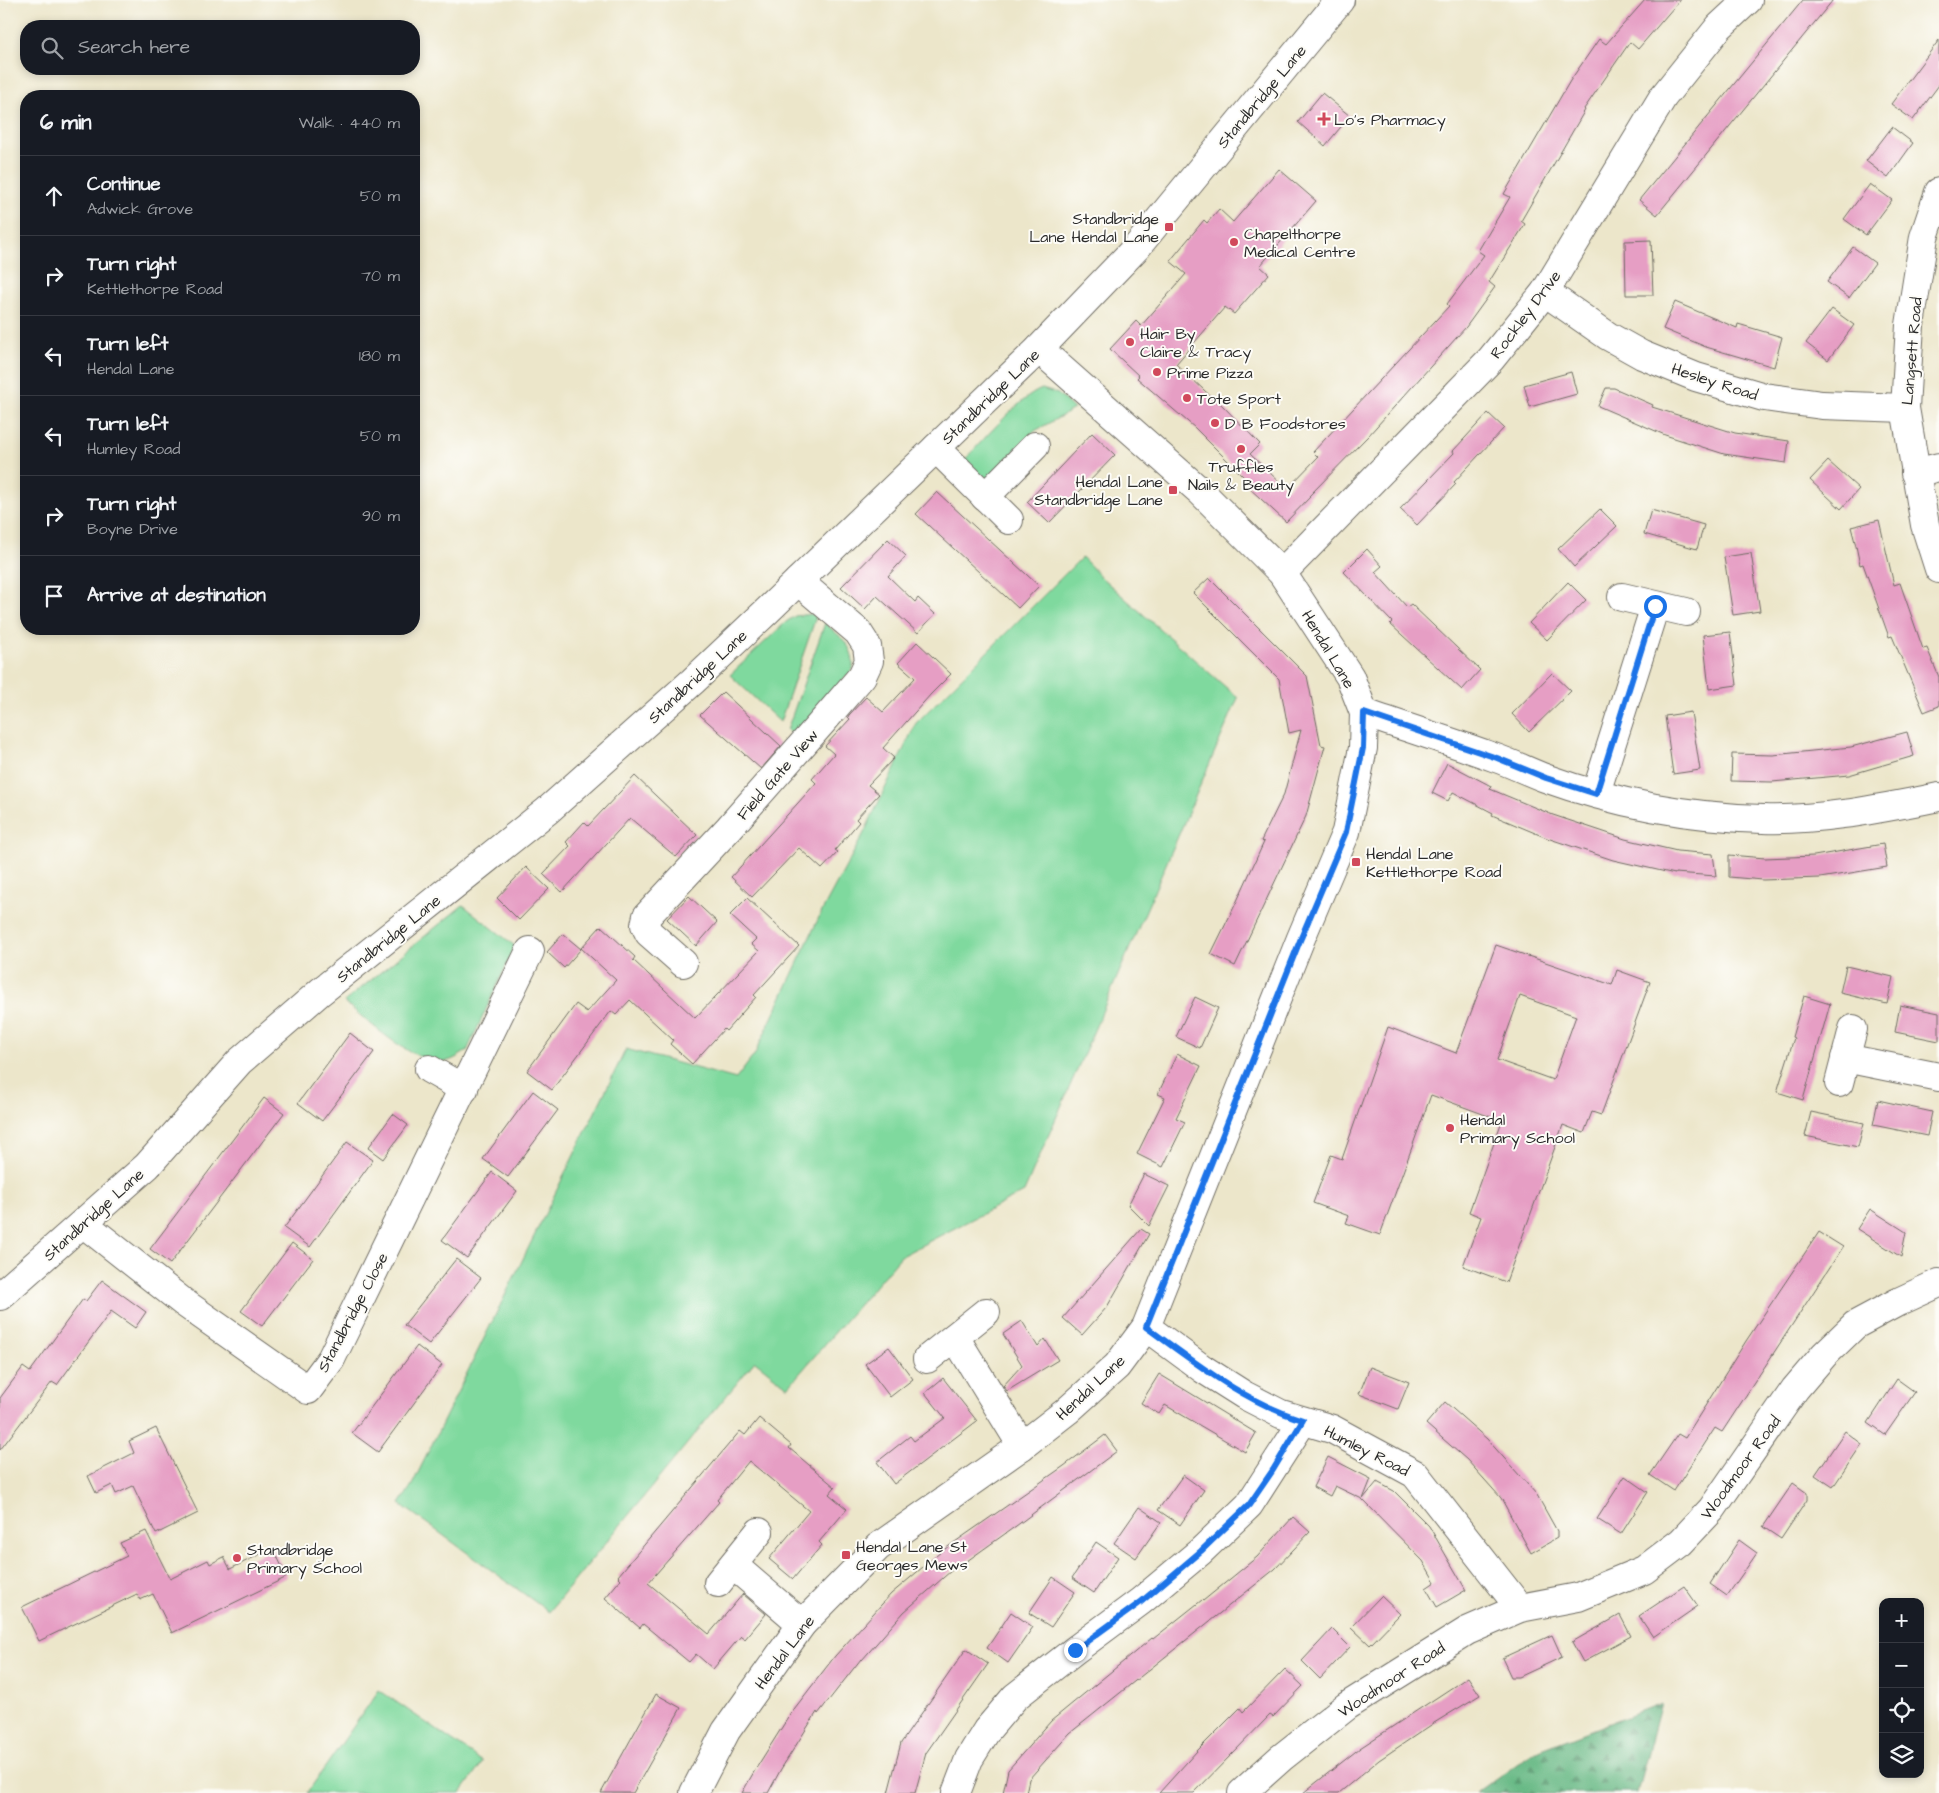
<!DOCTYPE html>
<html lang="en">
<head>
<meta charset="utf-8">
<style>
	body { margin:0; font-family:"Architects Daughter",sans-serif; background:#20242c; color:#f1f3f6 }
	.controls { position:absolute; right:15px; bottom:15px; display:grid; overflow:hidden; border-radius:10px; box-shadow:0 2px 8px #0003 }
	.controls button { width:45px; height:45px; display:grid; place-items:center; padding:0; border:0; border-bottom:1px solid #363941; background:#171b24; color:#f1f3f6; font:25px sans-serif }
	.stop { position:absolute; width:15px; height:15px; margin:-11px; border:4px solid #1a73e8; border-radius:50%; background:#fff }
	.stop.end { background:#1a73e8; border-color:#fff; box-shadow:0 1px 5px #0008 }
	.list { margin:0; padding:0; list-style:none }
	h2 { display:flex; justify-content:space-between; align-items:center; height:65px; margin:0; padding:0 20px; font-size:21px }
	h2 small { font-size:16px; font-weight:400; color:#9ea1a6 }
	.list li { display:grid; grid-template-columns:32px 1fr auto; gap:15px; align-items:center; box-sizing:border-box; height:80px; padding:0 20px; border-top:1px solid #363941 }
	.list b { display:block; font-size:19px; white-space:nowrap }
	.list p { margin:0; font-size:16px; white-space:nowrap; color:#9ea1a6 }
	.list em { font-size:16px; font-style:normal; color:#9ea1a6 }
	.icon { flex:none; width:28px; height:28px; fill:none; stroke:currentColor; stroke-width:2; stroke-linecap:round; stroke-linejoin:round }
	.map { position:relative; flex:none; width:1939px; height:1793px; overflow:hidden }
	.search { position:absolute; background:#171b24; box-shadow:0 2px 8px #0003; left:20px; top:20px; width:400px; height:55px; display:flex; align-items:center; gap:12px; box-sizing:border-box; padding:0 18px; border-radius:20px; color:#9ea1a6; font-size:19px }
	.panel { position:absolute; background:#171b24; box-shadow:0 2px 8px #0003; left:20px; top:90px; width:400px; height:545px; border-radius:20px }
	.map>svg:first-child { display:block }
	.forest { fill:url(#forest-firs); stroke:#497258 }
	.green { fill:#7fd99e; stroke:#558264 }
	.building { fill:#e69ec4; fill-rule:evenodd }
	.lines { fill:none; stroke-linecap:round; stroke-linejoin:round }
	.minor-casing { stroke:#6f6c63; stroke-width:30 }
	.minor { stroke:#fff; stroke-width:28 }
	.route { stroke:#1a73e8; stroke-width:6 }
	.poi-dot { fill:#d1495b; stroke:#fdfcf7; stroke-width:2 }
	.labels { text-anchor:middle; stroke-width:4; stroke-linejoin:round; paint-order:stroke }
	.street-label { font-size:16px; fill:#2b2b2b; stroke:#fdfcf7 }
	.poi-label { font-size:16px; fill:#2b2b2b; stroke:#fdfcf7; text-anchor:start }
</style>
</head>
<body>
<div class="map">
<svg width="1939" height="1793" viewBox="0 0 1939 1793">
	<defs>
		<pattern id="forest-firs" width="22" height="20" patternUnits="userSpaceOnUse" patternTransform="scale(1.25)"><rect width="22" height="20" fill="#67b985"/><path d="M5 1l3.5 6h-7zM16 11l3.5 6h-7z" fill="#55976d"/></pattern>
	</defs>
	<rect width="100%" height="100%" fill="#fdfcf7"/>
	<filter id="ink" filterUnits="userSpaceOnUse"><feTurbulence type="fractalNoise" baseFrequency=".02" numOctaves="2"/><feDisplacementMap in="SourceGraphic" scale="10" xChannelSelector="R" yChannelSelector="G"/><feConvolveMatrix kernelMatrix="1 2 1 2 8 2 1 2 1" color-interpolation-filters="sRGB"/></filter>
	<filter id="wash" filterUnits="userSpaceOnUse"><feTurbulence type="fractalNoise" baseFrequency=".0096" numOctaves="4" result="noise"/><feDisplacementMap in="SourceGraphic" scale="20" xChannelSelector="R" yChannelSelector="G"/><feGaussianBlur stdDeviation="1.12" result="paint"/><feColorMatrix in="noise" values="0 0 0 0 0 0 0 0 0 0 0 0 0 0 0 0 0 1.4 0 .05"/><feComposite in="paint" operator="in"/></filter>
	<g filter="url(#wash)">
		<rect width="100%" height="100%" fill="#ece6ca"/>
		<polygon class="forest" points="1661,1703 1637,1793 1476,1793 1534,1752"/>
		<g class="green">
			<path d="M1042,389L1058,394L1074,409L1033,432L981,486L960,465C978,446 1019,397 1042,389Z"/>
			<polygon points="1082,557 1102,578 1238,698 1024,1192 901,1256 788,1387 755,1361 549,1612 400,1504 412,1485 626,1049 736,1079 755,1054 821,913 864,833 916,723"/>
			<polygon points="812,614 816,617 780,722 730,675 786,622 795,616"/>
			<path d="M825,623C841,638 854,644 853,669L795,736L787,730Z"/>
			<path d="M463,905L515,946L467,1051C459,1056 449,1063 439,1062C408,1059 368,1021 344,1002Z"/>
			<polygon points="379,1690 483,1762 461,1793 307,1793"/>
		</g>
		<g id="blocks">
			<g class="building">
				<polygon points="1645,0 1680,0 1638,49 1630,42 1584,109 1585,110 1521,221 1525,224 1489,282 1495,287 1466,327 1368,436 1309,496 1310,497 1286,522 1248,487 1251,484 1195,428 1137,378 1139,376 1110,349 1136,321 1141,326 1186,274 1170,261 1204,220 1207,223 1219,209 1233,222 1279,169 1316,201 1260,266 1269,274 1234,314 1225,307 1176,364 1218,403 1219,402 1260,444 1250,454 1287,489 1318,457 1313,452 1449,306 1447,304 1484,255 1478,251 1510,197 1504,194 1570,81 1599,39 1606,44"/>
				<polygon points="1803,0 1833,0 1657,215 1639,200"/>
				<polygon points="1939,40 1939,85 1913,120 1891,104"/>
				<polygon points="1322,93 1350,116 1325,146 1298,122"/>
				<polygon points="1892,127 1913,143 1888,178 1866,161"/>
				<polygon points="1870,184 1892,200 1866,235 1844,219"/>
				<polygon points="1651,240 1653,295 1626,295 1625,241"/>
				<polygon points="1853,247 1875,263 1849,298 1827,282"/>
				<polygon points="1675,302 1737,328 1738,324 1782,337 1774,367 1706,347 1663,329"/>
				<polygon points="1832,309 1854,325 1828,360 1806,343"/>
				<polygon points="1571,372 1577,394 1530,407 1524,385"/>
				<polygon points="1606,388 1614,388 1653,405 1652,407 1735,433 1789,441 1786,463 1724,454 1665,435 1598,406"/>
				<polygon points="1488,413 1504,428 1454,482 1456,484 1417,525 1400,509 1454,453 1453,451"/>
				<polygon points="1092,433 1115,455 1049,523 1027,502"/>
				<polygon points="1828,461 1859,489 1841,509 1810,480"/>
				<polygon points="937,492 1039,586 1018,608 916,514"/>
				<polygon points="1600,509 1617,526 1574,567 1558,549"/>
				<polygon points="1651,510 1704,525 1697,549 1644,534"/>
				<polygon points="1879,520 1894,585 1900,583 1923,649 1927,648 1939,677 1939,706 1924,712 1892,636 1889,637 1863,564 1860,565 1856,546 1851,527"/>
				<polygon points="888,539 906,556 888,576 915,602 918,598 935,614 918,633 877,596 865,609 841,587"/>
				<polygon points="1367,549 1382,566 1375,572 1407,607 1411,604 1480,670 1462,690 1390,624 1392,622 1344,572"/>
				<polygon points="1751,553 1760,611 1733,615 1724,557"/>
				<polygon points="1209,578 1307,676 1321,745 1325,746 1306,816 1235,966 1211,954 1237,901 1264,842 1261,841 1284,794 1301,730 1289,733 1279,679 1193,593"/>
				<polygon points="1568,582 1586,600 1547,640 1529,623"/>
				<polygon points="1730,632 1737,685 1709,689 1703,635"/>
				<polygon points="917,642 951,674 931,694 883,748 894,758 868,785 879,794 856,819 859,822 835,850 838,852 822,869 799,848 752,897 731,877 816,783 812,779 834,754 825,746 850,719 848,717 849,715 866,697 883,712 915,678 898,663"/>
				<polygon points="1552,673 1571,691 1529,732 1512,714"/>
				<polygon points="723,692 781,746 761,769 700,715"/>
				<polygon points="1691,712 1700,770 1673,774 1665,716"/>
				<polygon points="1907,732 1914,756 1849,775 1772,782 1731,781 1732,754 1773,755 1851,747"/>
				<polygon points="1447,763 1491,786 1490,789 1553,815 1625,839 1677,851 1713,854 1716,876 1675,873 1675,874 1613,860 1547,838 1492,815 1493,813 1453,792 1448,801 1432,793"/>
				<polygon points="635,776 697,835 676,857 630,818 562,892 543,874 570,846 566,842 584,822 588,826"/>
				<polygon points="1883,844 1887,867 1820,878 1763,880 1729,877 1729,855 1765,858 1814,856"/>
				<polygon points="526,867 549,889 519,920 497,898"/>
				<polygon points="689,896 717,922 696,946 667,919"/>
				<polygon points="747,898 799,946 754,995 756,997 726,1031 724,1029 692,1064 670,1044 673,1040 630,1000 616,1015 611,1011 552,1090 527,1071 576,1004 587,1012 616,980 581,948 601,926 635,957 633,960 695,1018 759,951 751,944 756,939 730,915"/>
				<polygon points="563,934 581,949 564,968 547,952"/>
				<path d="M1496,945L1612,985L1617,970L1650,982L1601,1115L1592,1112L1584,1133L1563,1125L1506,1282L1463,1266L1481,1217L1469,1212L1502,1121L1431,1095L1380,1235L1346,1223L1349,1216L1313,1203L1331,1155L1342,1159L1388,1027L1456,1053ZM1520,996L1576,1016L1553,1080L1497,1060Z"/>
				<polygon points="1846,966 1893,977 1887,1004 1840,993"/>
				<polygon points="1804,996 1830,1004 1803,1100 1777,1092 1794,1038 1792,1037"/>
				<polygon points="1195,997 1218,1008 1200,1048 1176,1037"/>
				<polygon points="1900,1005 1939,1013 1939,1041 1895,1032"/>
				<polygon points="350,1033 374,1052 322,1121 298,1103"/>
				<polygon points="1177,1054 1201,1066 1176,1118 1185,1122 1163,1167 1137,1154 1165,1097 1158,1094"/>
				<polygon points="533,1091 558,1110 508,1177 483,1159"/>
				<polygon points="264,1098 284,1113 170,1264 150,1249"/>
				<polygon points="1878,1100 1932,1112 1927,1136 1873,1125"/>
				<polygon points="1811,1112 1864,1123 1858,1147 1805,1136"/>
				<polygon points="393,1114 408,1125 383,1159 368,1148"/>
				<polygon points="347,1142 373,1160 310,1247 284,1228"/>
				<polygon points="492,1172 517,1191 467,1258 442,1240"/>
				<polygon points="1144,1174 1169,1186 1149,1226 1128,1205"/>
				<polygon points="1870,1209 1906,1232 1901,1257 1857,1229"/>
				<polygon points="1141,1229 1149,1234 1107,1307 1082,1335 1063,1318"/>
				<polygon points="1819,1232 1843,1247 1722,1432 1715,1428 1674,1491 1650,1475 1678,1434 1685,1438 1746,1341"/>
				<polygon points="292,1243 313,1259 262,1326 241,1311"/>
				<polygon points="456,1259 481,1278 429,1344 404,1325"/>
				<polygon points="102,1280 146,1312 135,1328 111,1311 57,1385 52,1382 0,1450 0,1398 23,1367 30,1372 83,1299 86,1301"/>
				<polygon points="1022,1321 1038,1347 1045,1339 1058,1360 1007,1391 1003,1386 1022,1365 1003,1334"/>
				<polygon points="417,1346 442,1365 378,1452 352,1433"/>
				<polygon points="889,1347 913,1379 890,1397 865,1364"/>
				<polygon points="1370,1367 1409,1382 1398,1409 1359,1394"/>
				<polygon points="1159,1374 1256,1433 1245,1452 1165,1405 1159,1414 1141,1403"/>
				<polygon points="943,1378 977,1421 894,1484 877,1462 910,1436 914,1441 945,1418 925,1393"/>
				<polygon points="1897,1379 1915,1392 1885,1435 1868,1423"/>
				<polygon points="1445,1402 1487,1439 1537,1495 1557,1531 1557,1538 1531,1553 1501,1498 1467,1460 1426,1424"/>
				<polygon points="759,1418 791,1445 789,1448 835,1487 829,1494 847,1509 819,1542 822,1545 793,1579 769,1559 809,1511 749,1461 717,1500 719,1502 648,1583 709,1634 743,1594 766,1614 745,1639 741,1636 713,1669 696,1654 689,1662 643,1624 640,1628 605,1598 621,1579 618,1576 740,1431 745,1435"/>
				<polygon points="156,1428 198,1513 156,1534 133,1486 116,1494 112,1485 96,1493 88,1476 134,1453 129,1441"/>
				<polygon points="1845,1431 1862,1444 1833,1487 1815,1475"/>
				<polygon points="1105,1435 1117,1451 1016,1526 960,1566 959,1564 904,1612 862,1660 861,1659 818,1714 817,1712 781,1769 768,1793 742,1793 755,1770 791,1713 835,1656 891,1594 942,1551 1064,1466"/>
				<polygon points="1328,1457 1371,1479 1363,1499 1377,1482 1394,1491 1429,1526 1466,1590 1437,1607 1426,1588 1435,1582 1423,1561 1362,1499 1335,1486 1330,1496 1313,1487"/>
				<polygon points="1183,1475 1204,1490 1180,1525 1158,1510"/>
				<polygon points="1625,1476 1648,1492 1621,1534 1597,1519"/>
				<polygon points="1793,1483 1807,1493 1807,1500 1781,1539 1763,1527"/>
				<polygon points="1139,1507 1161,1522 1136,1558 1114,1543"/>
				<polygon points="1293,1517 1310,1532 1275,1569 1070,1733 1029,1779 1026,1793 1003,1793 1008,1770 1051,1721 1152,1638 1153,1639 1202,1600 1203,1601 1257,1557"/>
				<polygon points="146,1531 170,1579 208,1560 210,1564 224,1557 230,1569 273,1548 287,1577 172,1633 153,1594 140,1600 137,1594 39,1641 22,1607 127,1556 120,1543"/>
				<polygon points="1739,1540 1757,1553 1727,1596 1710,1584"/>
				<polygon points="1096,1542 1118,1557 1094,1593 1072,1578"/>
				<polygon points="1053,1577 1075,1592 1051,1627 1029,1613"/>
				<polygon points="1684,1586 1698,1606 1653,1637 1639,1616"/>
				<polygon points="1381,1596 1400,1614 1370,1645 1351,1627"/>
				<polygon points="1011,1612 1033,1627 1008,1663 987,1648"/>
				<polygon points="1620,1615 1631,1636 1583,1662 1572,1642"/>
				<polygon points="1332,1629 1350,1647 1320,1679 1302,1661"/>
				<polygon points="1552,1635 1562,1657 1519,1677 1511,1677 1502,1658"/>
				<polygon points="966,1649 988,1664 926,1753 915,1793 888,1793 901,1743"/>
				<polygon points="1285,1669 1303,1686 1273,1717 1270,1715 1194,1793 1159,1793 1197,1751 1240,1708 1243,1712"/>
				<polygon points="1468,1677 1480,1695 1434,1723 1379,1760 1339,1793 1303,1793 1360,1748"/>
				<polygon points="656,1694 681,1708 633,1793 601,1793"/>
			</g>
		</g>
	</g>
	<g filter="url(#ink)">
		<use href="#blocks" fill-opacity="0" stroke="#6f6c63" stroke-width="1"/>
		<g class="lines">
			<g class="minor-casing">
				<g id="minor">
					<polyline points="1939,192 1924,237 1910,325 1905,408 1925,525 1939,569"/>
					<polyline points="1545,292 1608,336 1642,355 1696,377 1764,397 1822,405 1905,408"/>
					<polyline points="936,448 1009,520"/>
					<polyline points="1915,473 1939,467"/>
					<polyline points="985,497 1035,446"/>
					<polyline points="1282,573 1491,359 1545,292 1663,97 1719,27 1748,0"/>
					<polyline points="1622,597 1686,612"/>
					<path d="M1364,713C1408,728 1452,742 1496,758C1513,764 1529,772 1545,778C1614,803 1690,817 1763,819C1822,821 1882,808 1939,797"/>
					<polyline points="1596,793 1655,606"/>
					<polyline points="683,963 649,933 645,925 647,916 729,828 825,719 862,676 869,661 867,646 858,632 798,581"/>
					<polyline points="1845,1058 1939,1077"/>
					<polyline points="429,1069 464,1089"/>
					<polyline points="1839,1083 1853,1029"/>
					<polyline points="84,1224 183,1302 308,1390 331,1359 530,951"/>
					<polyline points="0,1296 147,1166 239,1062 320,992 547,811 693,681 767,611 994,392 1039,349 1136,248 1340,0"/>
					<polyline points="1146,1327 1203,1369 1244,1395 1281,1414 1332,1429 1415,1474 1520,1608"/>
					<polyline points="955,1337 1022,1446"/>
					<polyline points="927,1359 986,1312"/>
					<polyline points="733,1565 802,1624"/>
					<polyline points="718,1583 759,1532"/>
					<polyline points="694,1793 726,1731 802,1624 878,1547 1022,1446 1067,1411 1117,1366 1146,1327 1301,938 1346,832 1363,748 1364,713 1350,677 1282,573 1201,492 1039,349"/>
					<polyline points="956,1793 969,1759 987,1730 1015,1697 1075,1650 1141,1601 1201,1551 1249,1505 1303,1421"/>
					<polyline points="1242,1793 1281,1758 1347,1706 1467,1631 1520,1608 1578,1597 1644,1570 1681,1542 1712,1509 1795,1389 1824,1355 1855,1325 1898,1302 1939,1283"/>
				</g>
			</g>
			<use href="#minor" class="minor"/>
		</g>
	</g>
	<g class="lines" filter="url(#ink)">
		<path class="route" d="M1075,1650L1141,1602L1201,1551L1249,1505L1273,1470L1303,1420C1244,1402 1196,1363 1146,1327L1301,938L1346,832L1363,748L1364,713L1497,758L1546,778L1596,794L1655,606"/>
	</g>
	<g class="poi-dot">
		<path d="M1321.5 111.5h5v5h5v5h-5v5h-5v-5h-5v-5h5z"/>
		<rect x="1164" y="222" width="10" height="10" rx="2.5"/>
		<circle cx="1234" cy="242" r="5"/>
		<circle cx="1130" cy="342" r="5"/>
		<circle cx="1157" cy="372" r="5"/>
		<circle cx="1187" cy="398" r="5"/>
		<circle cx="1215" cy="423" r="5"/>
		<circle cx="1241" cy="449" r="5"/>
		<rect x="1168" y="485" width="10" height="10" rx="2.5"/>
		<rect x="1351" y="857" width="10" height="10" rx="2.5"/>
		<circle cx="1450" cy="1128" r="5"/>
		<rect x="841" y="1550" width="10" height="10" rx="2.5"/>
		<circle cx="237" cy="1558" r="5"/>
	</g>
	<g class="labels">
		<g class="street-label">
			<text transform="translate(1261 96) rotate(-50)" y="6">Standbridge Lane</text>
			<text transform="translate(1525 314) rotate(-53)" y="6">Rockley Drive</text>
			<text transform="translate(1911 351) rotate(-85)" y="6">Langsett Road</text>
			<text transform="translate(1715 381) rotate(18)" y="6">Hesley Road</text>
			<text transform="translate(990 396) rotate(-44)" y="6">Standbridge Lane</text>
			<text transform="translate(1329 649) rotate(59)" y="6">Hendal Lane</text>
			<text transform="translate(697 676) rotate(-43)" y="6">Standbridge Lane</text>
			<text transform="translate(777 774) rotate(-49)" y="6">Field Gate View</text>
			<text transform="translate(388 938) rotate(-39)" y="6">Standbridge Lane</text>
			<text transform="translate(93 1214) rotate(-42)" y="6">Standbridge Lane</text>
			<text transform="translate(352 1312) rotate(-62)" y="6">Standbridge Close</text>
			<text transform="translate(1090 1387) rotate(-43)" y="6">Hendal Lane</text>
			<text transform="translate(1367 1450) rotate(27)" y="6">Humley Road</text>
			<text transform="translate(1740 1467) rotate(-54)" y="6">Woodmoor Road</text>
			<text transform="translate(784 1652) rotate(-53)" y="6">Hendal Lane</text>
			<text transform="translate(1391 1679) rotate(-33)" y="6">Woodmoor Road</text>
		</g>
		<g class="poi-label">
			<text x="1334" y="125">Lo's Pharmacy</text>
			<text x="1159" y="224" text-anchor="end">Standbridge<tspan x="1159" dy="18">Lane Hendal Lane</tspan></text>
			<text x="1244" y="239">Chapelthorpe<tspan x="1244" dy="18">Medical Centre</tspan></text>
			<text x="1140" y="339">Hair By<tspan x="1140" dy="18">Claire &amp; Tracy</tspan></text>
			<text x="1167" y="378">Prime Pizza</text>
			<text x="1197" y="404">Tote Sport</text>
			<text x="1225" y="429">D B Foodstores</text>
			<text x="1241" y="472" text-anchor="middle">Truffles<tspan x="1241" dy="18">Nails &amp; Beauty</tspan></text>
			<text x="1163" y="487" text-anchor="end">Hendal Lane<tspan x="1163" dy="18">Standbridge Lane</tspan></text>
			<text x="1366" y="859">Hendal Lane<tspan x="1366" dy="18">Kettlethorpe Road</tspan></text>
			<text x="1460" y="1125">Hendal<tspan x="1460" dy="18">Primary School</tspan></text>
			<text x="856" y="1552">Hendal Lane St<tspan x="856" dy="18">Georges Mews</tspan></text>
			<text x="247" y="1555">Standbridge<tspan x="247" dy="18">Primary School</tspan></text>
		</g>
	</g>
</svg>
<div class="controls">
<button>+</button>
<button>−</button>
<button><svg class="icon" aria-label="locate" viewBox="0 0 24 24"><circle cx="12" cy="12" r="6"/><path d="M12 2v4M12 18v4M2 12h4M18 12h4"/></svg></button>
<button><svg class="icon" aria-label="layers" viewBox="0 0 24 24"><path d="M12 4l9 5-9 5-9-5zM3 14l9 5 9-5"/></svg></button>
</div>
<div class="stop" style="left:1655px;top:606px"></div>
<div class="stop end" style="left:1075px;top:1650px"></div>
<div class="search"><svg class="icon" aria-label="search" viewBox="0 0 24 24"><circle cx="10" cy="10" r="6"/><path d="M15 15l6 6"/></svg>Search here</div>
<section class="panel">
<h2>6 min<small>Walk · 440 m</small></h2>
<ul class="list">
<li><svg class="icon" aria-label="ahead" viewBox="0 0 24 24"><path d="M12 20V5M6 11l6-6 6 6"/></svg><div><b>Continue</b><p>Adwick Grove</p></div><em>50 m</em></li>
<li><svg class="icon" aria-label="right" viewBox="0 0 24 24"><path d="M7 20v-9h11M14 6l5 5-5 5"/></svg><div><b>Turn right</b><p>Kettlethorpe Road</p></div><em>70 m</em></li>
<li><svg class="icon" aria-label="left" viewBox="0 0 24 24"><path d="M17 20v-9H6M10 6l-5 5 5 5"/></svg><div><b>Turn left</b><p>Hendal Lane</p></div><em>180 m</em></li>
<li><svg class="icon" aria-label="left" viewBox="0 0 24 24"><path d="M17 20v-9H6M10 6l-5 5 5 5"/></svg><div><b>Turn left</b><p>Humley Road</p></div><em>50 m</em></li>
<li><svg class="icon" aria-label="right" viewBox="0 0 24 24"><path d="M7 20v-9h11M14 6l5 5-5 5"/></svg><div><b>Turn right</b><p>Boyne Drive</p></div><em>90 m</em></li>
<li><svg class="icon" aria-label="arrive" viewBox="0 0 24 24"><path d="M6 21V4h12l-3 4 3 4H6"/></svg><div><b>Arrive at destination</b></div></li>
</ul>
</section>
</div>
</body>
</html>
